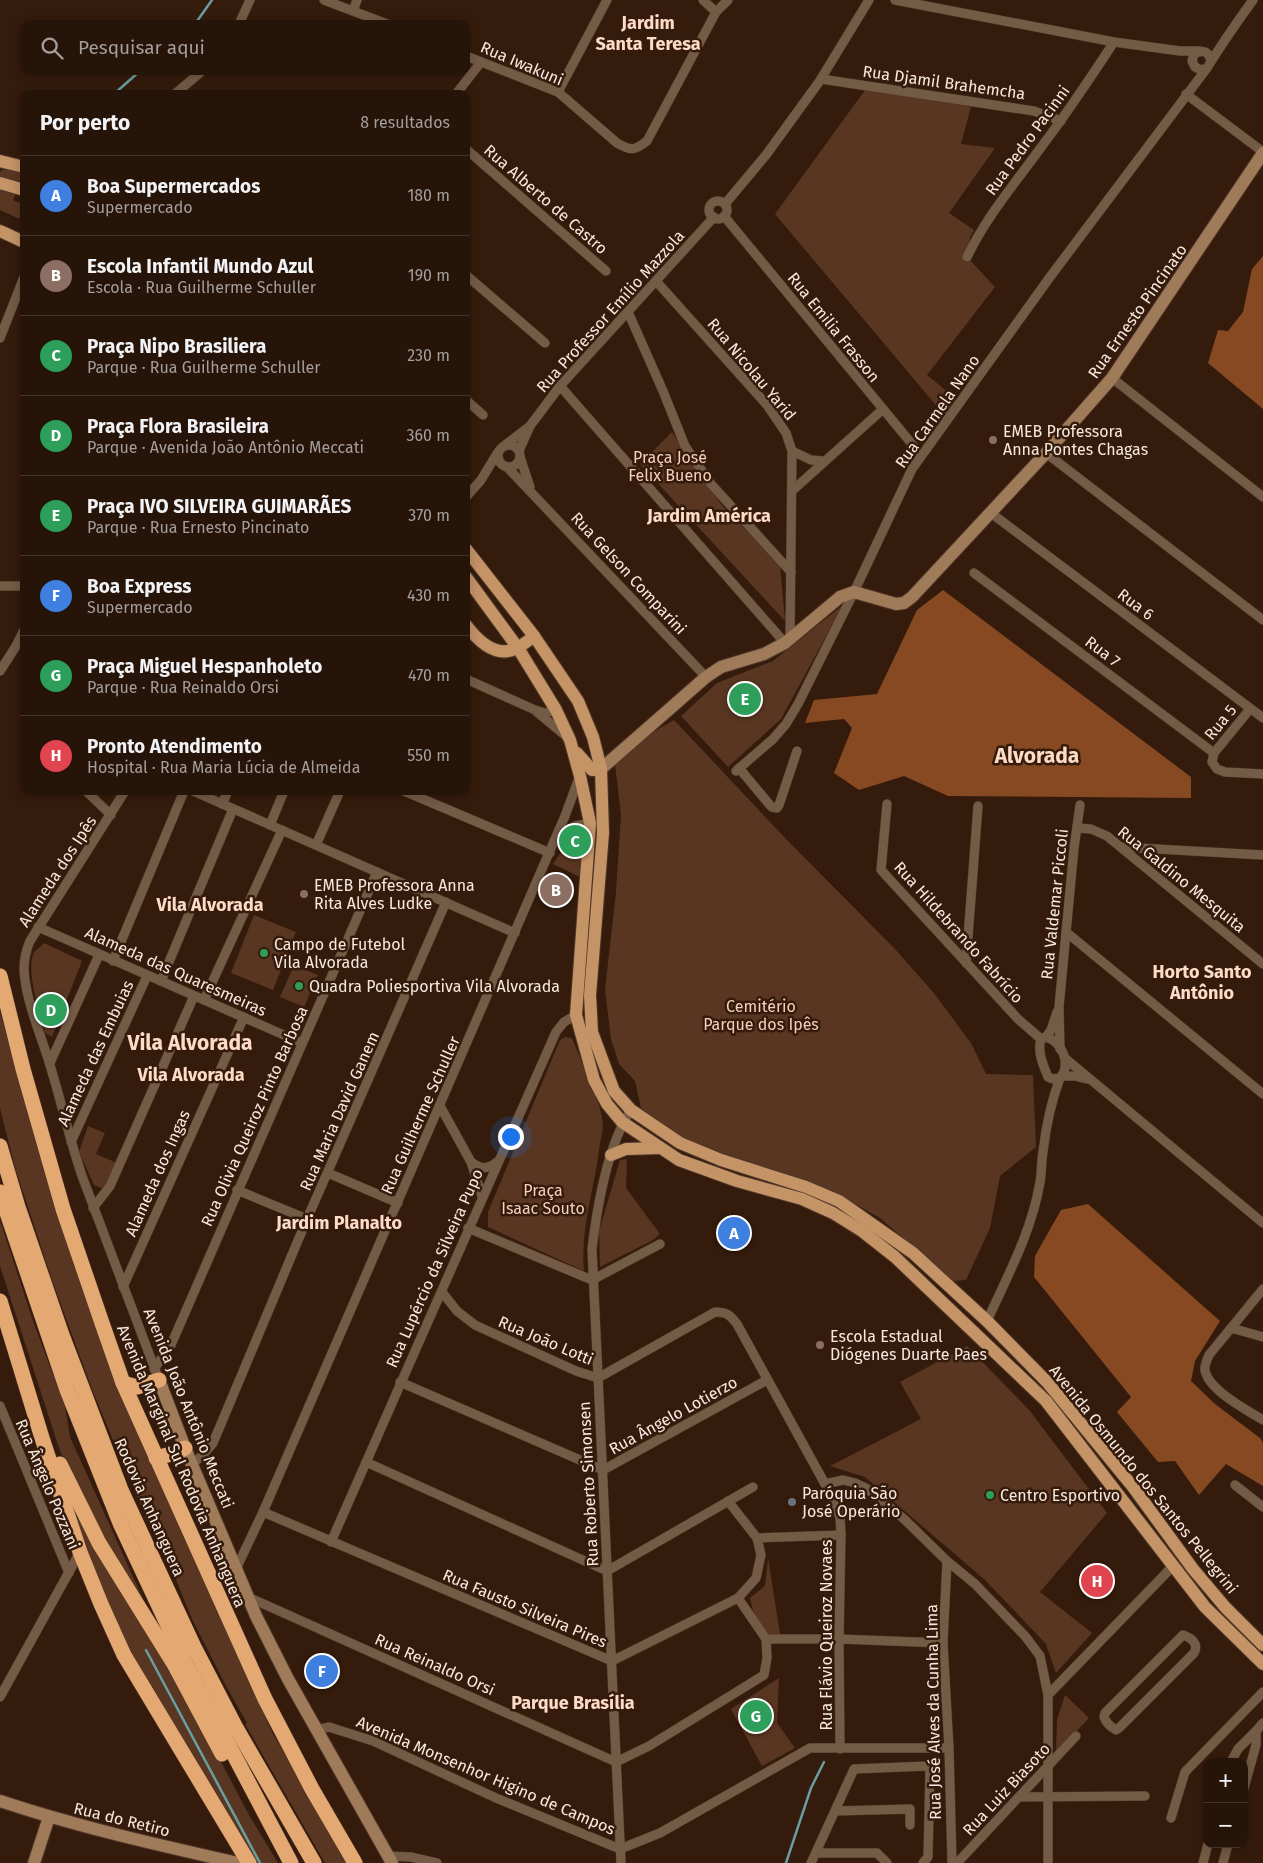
<!DOCTYPE html>
<html lang="pt">
<head>
<meta charset="utf-8">
<style>
	body { margin:0; font-family:"Fira Sans",sans-serif; background:#2f1d12; color:#f1f3f6 }
	.controls { position:absolute; right:15px; bottom:15px; display:grid; overflow:hidden; border-radius:10px; box-shadow:0 2px 12px #0003 }
	.controls button { width:45px; height:45px; display:grid; place-items:center; padding:0; border:0; border-bottom:1px solid #43332a; background:#271409; color:#f1f3f6; font:25px sans-serif }
	.you { position:absolute; left:510px; top:1136px; width:18px; height:18px; margin:-12px; border:4px solid #fff; border-radius:50%; background:#1a73e8; box-shadow:0 0 0 8px #1a73e833 }
	.badge { display:grid; place-items:center; width:32px; height:32px; border-radius:50%; background:#dcb233; color:#fff; font-size:16px; font-weight:700 }
	.pin { position:absolute; translate:-50% -50%; border:2px solid #fff; box-shadow:0 1px 5px #0006 }
	.list { margin:0; padding:0; list-style:none }
	h2 { display:flex; justify-content:space-between; align-items:center; height:65px; margin:0; padding:0 20px; font-size:21px }
	h2 small { font-size:16px; font-weight:400; color:#a49e9c }
	.list li { display:grid; grid-template-columns:32px 1fr auto; gap:15px; align-items:center; box-sizing:border-box; height:80px; padding:0 20px; border-top:1px solid #43332a }
	.list b { display:block; font-size:19px; white-space:nowrap }
	.list p { margin:0; font-size:16px; white-space:nowrap; color:#a49e9c }
	.list em { font-size:16px; font-style:normal; color:#a49e9c }
	.icon { flex:none; width:28px; height:28px; fill:none; stroke:currentColor; stroke-width:2; stroke-linecap:round; stroke-linejoin:round }
	.map { position:relative; flex:none; width:1263px; height:1863px; overflow:hidden }
	.search { position:absolute; background:#271409; box-shadow:0 2px 12px #0003; left:20px; top:20px; width:450px; height:55px; display:flex; align-items:center; gap:12px; box-sizing:border-box; padding:0 18px; border-radius:10px; color:#a49e9c; font-size:19px }
	.panel { position:absolute; background:#271409; box-shadow:0 2px 12px #0003; left:20px; top:90px; width:450px; height:705px; border-radius:10px }
	.map>svg:first-child { display:block }
	.green { fill:#593621 }
	.forest { fill:#874922 }
	.lines { fill:none; stroke-linecap:round; stroke-linejoin:round }
	.stream { stroke:#699ea0; stroke-width:2.5 }
	.street-casing { stroke:#503829; stroke-width:10 }
	.secondary-casing { stroke:#503829; stroke-width:14 }
	.primary-casing { stroke:#503829; stroke-width:14 }
	.highway-casing { stroke:#503829; stroke-width:16 }
	.street { stroke:#735b46; stroke-width:9 }
	.secondary { stroke:#a07b59; stroke-width:12 }
	.primary { stroke:#c49366; stroke-width:12 }
	.highway { stroke:#e4a973; stroke-width:15 }
	.education-dot { fill:#8d6e63; stroke:#341b0c; stroke-width:2 }
	.leisure-dot { fill:#2e9e5b; stroke:#341b0c; stroke-width:2 }
	.worship-dot { fill:#6b7280; stroke:#341b0c; stroke-width:2 }
	.labels { text-anchor:middle; stroke-width:5; stroke-linejoin:round; paint-order:stroke }
	.street-label { font-size:16px; fill:#f9e8de; stroke:#341b0c }
	.poi-label { font-size:16px; fill:#f9e8de; stroke:#341b0c; text-anchor:start }
	.park-label { font-size:16px; fill:#f6d0bb; stroke:#341b0c }
	.neighbourhood-label { font-size:18px; font-weight:bold; fill:#fedbc7; stroke:#341b0c }
	.district-label { font-size:21px; font-weight:bold; fill:#fedbc7; stroke:#341b0c }
</style>
</head>
<body>
<div class="map">
<svg width="1263" height="1863" viewBox="0 0 1263 1863">
	<rect width="100%" height="100%" fill="#341b0c"/>
	<g class="green">
		<polygon points="868,86 971,107 961,144 995,148 949,213 974,230 970,237 967,257 995,287 927,375 960,402 945,416 775,214"/>
		<polygon points="3,169 24,173 24,182 21,181 13,200 24,205 24,221 0,210 0,172"/>
		<polygon points="672,432 721,504 780,565 785,621 640,464"/>
		<polygon points="843,605 781,719 728,767 681,716 717,683 773,661"/>
		<polygon points="674,720 788,841 895,949 933,992 971,1043 986,1074 1033,1075 1036,1147 1000,1176 990,1228 966,1280 952,1281 880,1218 843,1197 686,1140 657,1122 641,1108 635,1081 619,1064 611,1039 605,990 616,892 621,815 615,764 641,739"/>
		<polygon points="583,819 580,877 553,864"/>
		<polygon points="254,915 296,932 273,990 231,973"/>
		<path d="M44,943L82,961L52,1037L45,1033C40,1015 24,966 35,951C38,948 42,946 44,943Z"/>
		<polygon points="294,965 318,975 304,1007 280,997"/>
		<polygon points="0,1012 54,1206 142,1444 273,1734 349,1863 325,1863 245,1724 247,1723 226,1686 192,1619 163,1548 146,1519 93,1392 53,1283 16,1171 0,1108"/>
		<path d="M565,1037L572,1038C580,1059 602,1103 603,1124C603,1132 600,1142 599,1150C594,1191 580,1229 584,1271L488,1227V1212L560,1040Z"/>
		<polygon points="88,1126 105,1133 96,1154 117,1163 104,1189 94,1185 79,1152"/>
		<polygon points="627,1159 626,1188 660,1234 653,1240 600,1267 599,1231 620,1160"/>
		<polygon points="0,1220 34,1324 65,1406 70,1437 148,1610 118,1565 68,1472 57,1442 0,1266"/>
		<polygon points="967,1346 1030,1411 1107,1513 1040,1592 1092,1633 1056,1673 1046,1644 985,1580 865,1477 830,1466 921,1419 900,1382"/>
		<polygon points="79,1519 154,1635 249,1815 278,1863 256,1863 131,1653 102,1592 76,1520"/>
		<path d="M768,1558L780,1634C760,1639 753,1613 750,1598L765,1586Z"/>
		<polygon points="779,1678 777,1723 795,1748 762,1766 731,1709"/>
		<polygon points="1065,1695 1089,1718 1056,1753 1057,1720"/>
	</g>
	<g class="forest">
		<polygon points="1263,256 1263,409 1208,363 1218,330 1228,331 1243,312 1252,269"/>
		<polygon points="943,590 1191,777 1191,798 948,796 904,776 859,790 834,773 852,728 844,719 805,723 814,700 877,694 917,610"/>
		<polygon points="1088,1204 1220,1321 1195,1361 1191,1381 1215,1404 1260,1438 1263,1443 1263,1486 1226,1464 1199,1495 1175,1461 1158,1462 1117,1412 1131,1397 1034,1277 1035,1256 1061,1210"/>
	</g>
	<g class="lines">
		<g class="stream">
			<polyline points="195,24 212,0"/>
			<polyline points="114,94 140,71"/>
			<polyline points="146,1650 260,1863"/>
			<polyline points="786,1863 811,1788 824,1762"/>
		</g>
		<g class="street-casing">
			<g id="street">
				<polyline points="324,0 387,24"/>
				<polyline points="703,0 716,12"/>
				<polyline points="895,0 1114,42 1180,51 1200,51"/>
				<polyline points="353,11 357,0"/>
				<polyline points="239,24 250,0"/>
				<path d="M466,56L558,92L617,143C631,151 634,151 647,141L716,12L728,0"/>
				<path d="M1211,62C1209,51 1203,49 1194,54L1192,61L1195,67L1201,70L1207,68C1221,45 1237,22 1253,0"/>
				<polyline points="821,79 1034,111 1061,121"/>
				<polyline points="558,92 607,0"/>
				<polyline points="175,94 202,71"/>
				<polyline points="456,94 481,62"/>
				<polyline points="1186,94 1263,152"/>
				<polyline points="466,149 606,271"/>
				<circle cx="718" cy="210" r="9"/>
				<polyline points="725,204 766,155 819,82 869,0"/>
				<polyline points="724,216 921,455"/>
				<path d="M967,257C986,217 1016,182 1042,146C1068,112 1091,77 1114,42"/>
				<polyline points="466,275 545,343"/>
				<polyline points="656,281 767,405 786,433 792,451 790,639"/>
				<polyline points="628,312 663,391 685,446 711,484 791,572"/>
				<polyline points="0,338 24,277"/>
				<polyline points="1112,378 1263,497"/>
				<polyline points="560,386 785,643"/>
				<polyline points="466,400 483,415"/>
				<circle cx="509" cy="456" r="11"/>
				<polyline points="504,446 530,426"/>
				<polyline points="519,451 530,426 560,386 714,217"/>
				<polyline points="792,451 811,460 824,461"/>
				<polyline points="1046,453 1263,620"/>
				<polyline points="520,457 530,487"/>
				<polyline points="508,468 706,677"/>
				<polyline points="793,490 882,410"/>
				<polyline points="466,497 481,480 498,452"/>
				<polyline points="991,513 1263,718"/>
				<polyline points="974,573 1214,753"/>
				<polyline points="0,586 24,586"/>
				<polyline points="0,671 16,646 24,630"/>
				<polyline points="466,679 535,710 545,713 556,710"/>
				<polyline points="1250,709 1214,753 1212,762 1217,769 1225,772 1263,774"/>
				<polyline points="537,712 567,737"/>
				<polyline points="739,768 769,804 772,807 777,808 779,805 797,751"/>
				<polyline points="736,771 773,739 786,724 798,704 854,592 912,469 1050,277 1207,68"/>
				<polyline points="86,791 111,815"/>
				<path d="M125,791L30,941C26,950 24,960 24,970C26,1002 40,1032 49,1062C61,1100 69,1138 82,1176L159,1380"/>
				<polyline points="193,791 515,933"/>
				<polyline points="404,791 550,853"/>
				<polyline points="222,804 228,791"/>
				<polyline points="887,804 881,870 1018,1019 1041,1039"/>
				<polyline points="270,825 284,791"/>
				<polyline points="1077,828 1091,829 1107,836 1263,964"/>
				<polyline points="557,837 575,826 590,823"/>
				<polyline points="316,845 340,791"/>
				<polyline points="1121,847 1263,855"/>
				<polyline points="38,927 302,1043"/>
				<polyline points="1066,932 1263,1094"/>
				<polyline points="113,961 184,791"/>
				<polyline points="966,963 978,806"/>
				<polyline points="161,981 233,809"/>
				<polyline points="204,1000 282,830"/>
				<path d="M1046,1037C1062,1042 1072,1064 1060,1078L1053,1079L1048,1077C1043,1065 1037,1051 1041,1039Z"/>
				<polyline points="1046,1037 1051,1030 1057,1012"/>
				<polyline points="1060,1049 1059,1007 1074,848 1080,805"/>
				<polyline points="1066,1059 1263,1223"/>
				<polyline points="50,1063 99,955"/>
				<polyline points="1062,1076 1075,1076 1087,1079"/>
				<polyline points="440,1106 471,1162 482,1196"/>
				<polyline points="71,1142 147,976"/>
				<path d="M471,1162C481,1169 487,1170 497,1162"/>
				<polyline points="328,1173 398,1203"/>
				<polyline points="237,1190 307,1219"/>
				<polyline points="93,1208 110,1186 194,996"/>
				<polyline points="468,1228 592,1280"/>
				<polyline points="592,1280 660,1244"/>
				<polyline points="123,1287 244,1017"/>
				<path d="M1263,1289L1209,1355C1207,1360 1204,1366 1205,1370C1208,1390 1247,1410 1263,1420"/>
				<path d="M442,1292L457,1311L475,1325L576,1371L598,1378L715,1312C727,1312 730,1315 737,1324L825,1484L840,1517L841,1535L839,1639L840,1749"/>
				<path d="M987,1321C1007,1277 1032,1231 1040,1182C1042,1172 1041,1162 1043,1152C1046,1126 1051,1102 1060,1078"/>
				<polyline points="1231,1328 1263,1337"/>
				<polyline points="154,1369 171,1345 377,872"/>
				<polyline points="400,1382 603,1470 767,1380"/>
				<polyline points="0,1406 69,1573"/>
				<polyline points="366,1462 607,1571 753,1487"/>
				<polyline points="192,1464 203,1455 213,1443 307,1219 446,902"/>
				<polyline points="825,1484 843,1480 855,1483 866,1488 880,1499 904,1519 947,1561 975,1584 1025,1636 1040,1656 1048,1695 1048,1863"/>
				<polyline points="1235,1485 1263,1507"/>
				<polyline points="263,1512 612,1661 738,1598 756,1578 761,1555 757,1538 728,1501"/>
				<polyline points="757,1538 841,1535"/>
				<path d="M331,1542C406,1372 480,1202 556,1032L564,1022L576,1015"/>
				<polyline points="947,1561 943,1643 949,1748 952,1863"/>
				<polyline points="236,1569 263,1512 565,816 579,778"/>
				<polyline points="248,1597 616,1762 649,1746 764,1675 767,1658 766,1639 738,1598"/>
				<path d="M1183,1635C1192,1638 1199,1644 1194,1653L1119,1728L1116,1730C1111,1727 1106,1723 1104,1717L1105,1713Z"/>
				<polyline points="766,1639 839,1639 943,1643"/>
				<polyline points="1048,1695 1173,1566"/>
				<polyline points="0,1697 80,1552"/>
				<polyline points="316,1730 329,1727 373,1741 496,1798 620,1849 660,1833 810,1748 949,1748"/>
				<polyline points="1256,1731 1263,1723"/>
				<polyline points="1231,1762 1238,1749 1256,1731 1256,1745 1244,1788"/>
				<polyline points="1019,1797 1145,1796"/>
				<polyline points="836,1811 910,1809 910,1825"/>
				<polyline points="1171,1818 1185,1772 1263,1692"/>
				<polyline points="817,1853 877,1853 887,1863"/>
				<polyline points="388,1856 411,1857 437,1863"/>
				<path d="M621,1863L592,1249C597,1208 608,1144 631,1110"/>
				<polyline points="811,1863 854,1769 928,1766 930,1769 928,1857 923,1863"/>
				<polyline points="957,1863 1076,1736"/>
				<polyline points="1203,1863 1208,1844"/>
				<polyline points="1223,1863 1228,1844"/>
			</g>
		</g>
		<g class="secondary-casing">
			<g id="secondary">
				<polyline points="601,769 706,677 721,667 764,654 785,643 840,597 854,592 896,604 904,603 912,597 1046,453 1112,378 1263,153"/>
				<polyline points="159,1380 185,1448 256,1616 288,1679 392,1863"/>
				<path d="M0,1801C78,1827 158,1845 238,1863"/>
				<polyline points="34,1863 49,1817"/>
			</g>
		</g>
		<g class="primary-casing">
			<g id="primary">
				<polyline points="0,161 24,167"/>
				<polyline points="0,183 24,190"/>
				<polyline points="0,231 24,242"/>
				<polyline points="466,549 534,636 578,701 593,737 601,769 603,833 590,995 592,1032 614,1091 631,1110 680,1143 721,1160 806,1187 839,1201 913,1253 987,1321 1047,1382 1133,1487 1193,1569 1225,1607 1263,1645"/>
				<polyline points="466,577 518,648 556,710 570,740 580,776 590,823 576,1015 594,1080 607,1104 622,1122 679,1160 737,1181 802,1199 833,1213 862,1231 895,1257 1046,1401 1205,1607 1263,1664"/>
				<path d="M466,625C478,641 496,659 517,648C523,645 529,640 534,636"/>
				<polyline points="577,753 592,770 601,769"/>
				<polyline points="611,1155 626,1149 660,1148"/>
			</g>
		</g>
		<g class="highway-casing">
			<g id="highway">
				<polyline points="0,976 23,1069 63,1209 103,1326 123,1383 265,1699 312,1789 355,1863"/>
				<polyline points="0,1146 18,1207 62,1335 121,1490 194,1647 235,1726 314,1863"/>
				<polyline points="0,1192 67,1390 120,1523 186,1664 291,1863"/>
				<polyline points="0,1301 42,1438 80,1552 101,1604 124,1655 249,1863"/>
				<polyline points="123,1383 137,1387 159,1380"/>
				<polyline points="156,1458 175,1453 185,1448"/>
				<polyline points="60,1464 99,1543 174,1664 222,1754"/>
			</g>
		</g>
		<use href="#street" class="street"/>
		<use href="#secondary" class="secondary"/>
		<use href="#primary" class="primary"/>
		<use href="#highway" class="highway"/>
	</g>
	<g class="education-dot">
		<circle cx="993" cy="440" r="5"/>
		<circle cx="304" cy="894" r="5"/>
		<circle cx="820" cy="1345" r="5"/>
	</g>
	<g class="leisure-dot">
		<circle cx="264" cy="953" r="5"/>
		<circle cx="299" cy="986" r="5"/>
		<circle cx="990" cy="1495" r="5"/>
	</g>
	<circle class="worship-dot" cx="792" cy="1502" r="5"/>
	<g class="labels">
		<g class="street-label">
			<text transform="translate(522 63) rotate(23)" y="6">Rua Iwakuni</text>
			<text transform="translate(944 82) rotate(8)" y="6">Rua Djamil Brahemcha</text>
			<text transform="translate(1027 140) rotate(-54)" y="6">Rua Pedro Pacinni</text>
			<text transform="translate(546 199) rotate(41)" y="6">Rua Alberto de Castro</text>
			<text transform="translate(610 311) rotate(-48)" y="6">Rua Professor Emílio Mazzola</text>
			<text transform="translate(1137 311) rotate(-55)" y="6">Rua Ernesto Pincinato</text>
			<text transform="translate(834 327) rotate(51)" y="6">Rua Emilia Frasson</text>
			<text transform="translate(752 369) rotate(50)" y="6">Rua Nicolau Yarid</text>
			<text transform="translate(937 411) rotate(-55)" y="6">Rua Carmela Nano</text>
			<text transform="translate(629 573) rotate(47)" y="6">Rua Gelson Comparini</text>
			<text transform="translate(1136 604) rotate(37)" y="6">Rua 6</text>
			<text transform="translate(1103 651) rotate(37)" y="6">Rua 7</text>
			<text transform="translate(1220 722) rotate(-51)" y="6">Rua 5</text>
			<text transform="translate(57 871) rotate(-57)" y="6">Alameda dos Ipês</text>
			<text transform="translate(1182 879) rotate(39)" y="6">Rua Galdino Mesquita</text>
			<text transform="translate(1054 904) rotate(-84)" y="6">Rua Valdemar Piccoli</text>
			<text transform="translate(959 932) rotate(48)" y="6">Rua Hildebrando Fabrício</text>
			<text transform="translate(176 971) rotate(24)" y="6">Alameda das Quaresmeiras</text>
			<text transform="translate(95 1053) rotate(-65)" y="6">Alameda das Embuias</text>
			<text transform="translate(339 1111) rotate(-66)" y="6">Rua Maria David Ganem</text>
			<text transform="translate(420 1115) rotate(-66)" y="6">Rua Guilherme Schuller</text>
			<text transform="translate(254 1116) rotate(-66)" y="6">Rua Olivia Queiroz Pinto Barbosa</text>
			<text transform="translate(157 1173) rotate(-66)" y="6">Alameda dos Ingas</text>
			<text transform="translate(434 1268) rotate(-66)" y="6">Rua Lupércio da Silveira Pupo</text>
			<text transform="translate(546 1340) rotate(23)" y="6">Rua João Lotti</text>
			<text transform="translate(189 1408) rotate(68)" y="6">Avenida João Antônio Meccati</text>
			<text transform="translate(673 1415) rotate(-29)" y="6">Rua Ângelo Lotierzo</text>
			<text transform="translate(182 1466) rotate(67)" y="6">Avenida Marginal Sul Rodovia Anhanguera</text>
			<text transform="translate(1144 1479) rotate(51)" y="6">Avenida Osmundo dos Santos Pellegrini</text>
			<text transform="translate(48 1484) rotate(67)" y="6">Rua Ângelo Pozzani</text>
			<text transform="translate(588 1484) rotate(-93)" y="6">Rua Roberto Simonsen</text>
			<text transform="translate(150 1507) rotate(66)" y="6">Rodovia Anhanguera</text>
			<text transform="translate(525 1608) rotate(23)" y="6">Rua Fausto Silveira Pires</text>
			<text transform="translate(826 1635) rotate(-90)" y="6">Rua Flávio Queiroz Novaes</text>
			<text transform="translate(435 1664) rotate(24)" y="6">Rua Reinaldo Orsi</text>
			<text transform="translate(933 1712) rotate(-91)" y="6">Rua José Alves da Cunha Lima</text>
			<text transform="translate(486 1775) rotate(23)" y="6">Avenida Monsenhor Higino de Campos</text>
			<text transform="translate(1006 1789) rotate(-47)" y="6">Rua Luiz Biasoto</text>
			<text transform="translate(122 1819) rotate(14)" y="6">Rua do Retiro</text>
		</g>
		<g class="poi-label">
			<text x="1003" y="437">EMEB Professora<tspan x="1003" dy="18">Anna Pontes Chagas</tspan></text>
			<text x="314" y="891">EMEB Professora Anna<tspan x="314" dy="18">Rita Alves Ludke</tspan></text>
			<text x="274" y="950">Campo de Futebol<tspan x="274" dy="18">Vila Alvorada</tspan></text>
			<text x="309" y="992">Quadra Poliesportiva Vila Alvorada</text>
			<text x="830" y="1342">Escola Estadual<tspan x="830" dy="18">Diógenes Duarte Paes</tspan></text>
			<text x="802" y="1499">Paróquia São<tspan x="802" dy="18">José Operário</tspan></text>
			<text x="1000" y="1501">Centro Esportivo</text>
		</g>
		<g class="park-label">
			<text x="670" y="463">Praça José<tspan x="670" dy="18">Felix Bueno</tspan></text>
			<text x="761" y="1012">Cemitério<tspan x="761" dy="18">Parque dos Ipês</tspan></text>
			<text x="543" y="1196">Praça<tspan x="543" dy="18">Isaac Souto</tspan></text>
		</g>
		<g class="neighbourhood-label">
			<text x="648" y="29">Jardim<tspan x="648" dy="21">Santa Teresa</tspan></text>
			<text x="709" y="522">Jardim América</text>
			<text x="210" y="911">Vila Alvorada</text>
			<text x="1202" y="978">Horto Santo<tspan x="1202" dy="21">Antônio</tspan></text>
			<text x="191" y="1081">Vila Alvorada</text>
			<text x="339" y="1229">Jardim Planalto</text>
			<text x="573" y="1709">Parque Brasília</text>
		</g>
		<g class="district-label">
			<text x="1037" y="763">Alvorada</text>
			<text x="190" y="1050">Vila Alvorada</text>
		</g>
	</g>
</svg>
<div class="controls">
<button>+</button>
<button>−</button>
</div>
<div class="you"></div>
<div class="pin badge" style="left:734px;top:1233px;background:#3f7fe0">A</div>
<div class="pin badge" style="left:556px;top:890px;background:#8d6e63">B</div>
<div class="pin badge" style="left:575px;top:841px;background:#2e9e5b">C</div>
<div class="pin badge" style="left:51px;top:1010px;background:#2e9e5b">D</div>
<div class="pin badge" style="left:745px;top:699px;background:#2e9e5b">E</div>
<div class="pin badge" style="left:322px;top:1671px;background:#3f7fe0">F</div>
<div class="pin badge" style="left:756px;top:1716px;background:#2e9e5b">G</div>
<div class="pin badge" style="left:1097px;top:1581px;background:#e0444e">H</div>
<div class="search"><svg class="icon" aria-label="search" viewBox="0 0 24 24"><circle cx="10" cy="10" r="6"/><path d="M15 15l6 6"/></svg>Pesquisar aqui</div>
<section class="panel">
<h2>Por perto<small>8 resultados</small></h2>
<ul class="list">
<li><span class="badge" style="background:#3f7fe0">A</span><div><b>Boa Supermercados</b><p>Supermercado</p></div><em>180 m</em></li>
<li><span class="badge" style="background:#8d6e63">B</span><div><b>Escola Infantil Mundo Azul</b><p>Escola · Rua Guilherme Schuller</p></div><em>190 m</em></li>
<li><span class="badge" style="background:#2e9e5b">C</span><div><b>Praça Nipo Brasiliera</b><p>Parque · Rua Guilherme Schuller</p></div><em>230 m</em></li>
<li><span class="badge" style="background:#2e9e5b">D</span><div><b>Praça Flora Brasileira</b><p>Parque · Avenida João Antônio Meccati</p></div><em>360 m</em></li>
<li><span class="badge" style="background:#2e9e5b">E</span><div><b>Praça IVO SILVEIRA GUIMARÃES</b><p>Parque · Rua Ernesto Pincinato</p></div><em>370 m</em></li>
<li><span class="badge" style="background:#3f7fe0">F</span><div><b>Boa Express</b><p>Supermercado</p></div><em>430 m</em></li>
<li><span class="badge" style="background:#2e9e5b">G</span><div><b>Praça Miguel Hespanholeto</b><p>Parque · Rua Reinaldo Orsi</p></div><em>470 m</em></li>
<li><span class="badge" style="background:#e0444e">H</span><div><b>Pronto Atendimento</b><p>Hospital · Rua Maria Lúcia de Almeida</p></div><em>550 m</em></li>
</ul>
</section>
</div>
</body>
</html>
